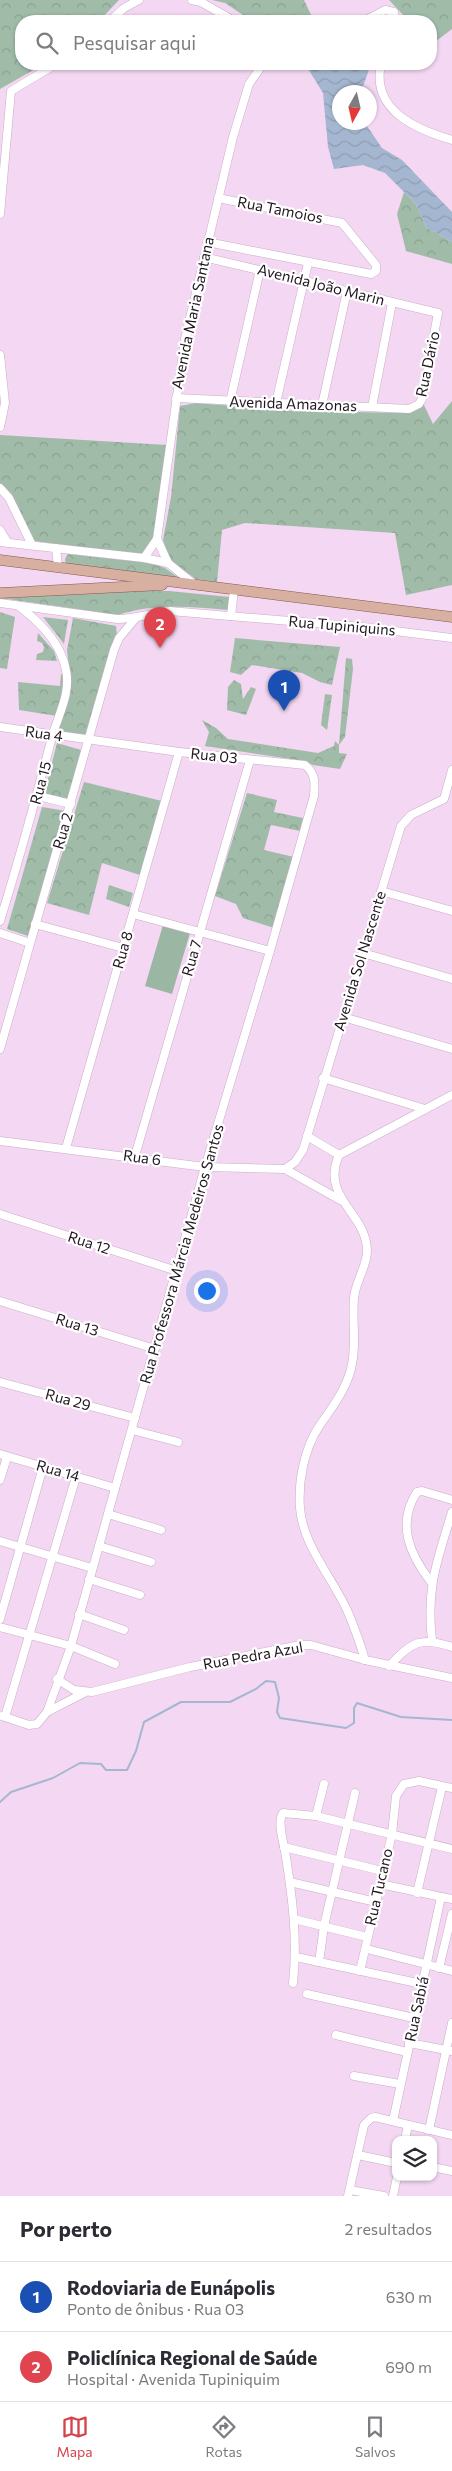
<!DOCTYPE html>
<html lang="pt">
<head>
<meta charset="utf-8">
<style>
	body { margin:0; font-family:Commissioner,sans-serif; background:#f2f2f3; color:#2b2b33 }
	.controls { position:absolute; right:15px; bottom:15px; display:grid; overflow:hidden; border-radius:10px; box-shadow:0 1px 4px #0004 }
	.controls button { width:45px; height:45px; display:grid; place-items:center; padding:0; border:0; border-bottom:1px solid #e1e1e2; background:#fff; color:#2b2b33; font:25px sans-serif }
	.compass { position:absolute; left:332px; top:85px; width:45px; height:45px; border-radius:50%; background:#fff; box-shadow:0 1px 4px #0004; rotate:188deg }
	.you { position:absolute; left:206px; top:1290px; width:18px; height:18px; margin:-12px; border:4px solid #fff; border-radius:50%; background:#1a73e8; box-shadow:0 0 0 8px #1a73e833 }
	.badge { display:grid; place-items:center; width:32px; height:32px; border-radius:50%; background:#d4444a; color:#fff; font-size:16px; font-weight:700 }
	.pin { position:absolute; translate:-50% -41px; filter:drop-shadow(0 1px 2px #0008) }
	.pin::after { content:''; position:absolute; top:26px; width:18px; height:15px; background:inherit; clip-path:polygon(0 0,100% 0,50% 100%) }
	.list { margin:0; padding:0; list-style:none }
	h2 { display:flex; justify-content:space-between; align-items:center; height:65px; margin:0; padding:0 20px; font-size:21px }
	h2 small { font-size:16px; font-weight:400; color:#7c7c81 }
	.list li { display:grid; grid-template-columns:32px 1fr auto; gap:15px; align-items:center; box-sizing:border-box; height:70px; padding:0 20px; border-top:1px solid #e1e1e2 }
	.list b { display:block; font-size:19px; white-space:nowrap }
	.list p { margin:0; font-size:16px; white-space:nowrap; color:#7c7c81 }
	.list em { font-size:16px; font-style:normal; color:#7c7c81 }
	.icon { flex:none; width:28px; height:28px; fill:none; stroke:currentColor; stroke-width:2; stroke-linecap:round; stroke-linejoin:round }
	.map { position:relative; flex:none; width:452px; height:2196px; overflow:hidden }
	.search { position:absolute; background:#fff; box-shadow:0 1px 4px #0004; left:15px; right:15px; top:15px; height:55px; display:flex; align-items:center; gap:12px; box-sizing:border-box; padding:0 18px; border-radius:20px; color:#7c7c81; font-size:19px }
	.sheet { height:205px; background:#fff }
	nav { display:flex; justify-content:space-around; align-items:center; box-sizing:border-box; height:70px; border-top:1px solid #e1e1e2; background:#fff; font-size:14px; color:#7c7c81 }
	nav a { display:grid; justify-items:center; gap:2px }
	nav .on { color:#d4444a }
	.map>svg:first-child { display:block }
	.green { fill:#9cb6a4 }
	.forest { fill:url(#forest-crowns) }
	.water { fill:url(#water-waves) }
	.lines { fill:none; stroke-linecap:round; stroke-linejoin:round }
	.stream { stroke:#a5b7d0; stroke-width:2 }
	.minor-casing { stroke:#c9adc7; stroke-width:9 }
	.major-casing { stroke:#86584c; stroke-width:11 }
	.minor { stroke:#fff; stroke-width:8 }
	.major { stroke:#d7b0a2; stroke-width:10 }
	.labels { text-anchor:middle; stroke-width:4.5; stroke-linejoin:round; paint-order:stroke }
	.street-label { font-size:15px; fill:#20161f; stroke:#fff }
</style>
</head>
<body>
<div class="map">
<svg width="452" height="2196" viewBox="0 0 452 2196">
	<defs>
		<pattern id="forest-crowns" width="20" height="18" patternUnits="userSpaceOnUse" patternTransform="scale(1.25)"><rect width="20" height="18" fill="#a0bca9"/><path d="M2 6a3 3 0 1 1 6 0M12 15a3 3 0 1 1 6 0" fill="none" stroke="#8aa191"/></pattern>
		<pattern id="water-waves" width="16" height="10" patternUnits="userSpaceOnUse" patternTransform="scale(1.25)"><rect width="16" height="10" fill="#a5b7d0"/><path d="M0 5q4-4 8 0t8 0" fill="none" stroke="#8e9db2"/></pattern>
	</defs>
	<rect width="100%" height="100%" fill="#f4d7f2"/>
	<polygon class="green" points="163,925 190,933 172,994 145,986"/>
	<g class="forest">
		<polygon points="0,0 119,0 99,21 21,21 21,64 44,64 0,89"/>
		<polygon points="212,0 304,0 313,19 309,21 252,21 225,3"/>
		<polygon points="389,0 452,0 452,29 431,45 431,21 409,21"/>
		<polygon points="404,192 416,204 426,227 452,242 452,264 406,251 397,214"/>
		<polygon points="452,401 452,585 406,595 395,533 245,523 222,530 217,582 196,579 170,561 163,540 171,497 180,406 196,403 296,411 408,413 423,403 433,424"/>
		<polygon points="0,435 167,445 154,536 142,555 34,541 0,487"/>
		<polygon points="68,554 151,563 165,568 183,581 66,565 65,559"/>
		<path d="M130,591H169L230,597L228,610C190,607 155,603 118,615L0,598Z"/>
		<polygon points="0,612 15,617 7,669 0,668"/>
		<polygon points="43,617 68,620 64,644"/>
		<polygon points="73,618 116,626 117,636 86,737 57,732 69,699 70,676 67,650"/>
		<polygon points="38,633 54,651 57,661 36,660 37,654 43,652 44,647 42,643 37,641"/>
		<polygon points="235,638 340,647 332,685 320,682 302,673 252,665 241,675 230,672"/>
		<polygon points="346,658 352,659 353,669 345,737 339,745 339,753 347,754 340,769 313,765 304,761 205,746 209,732 202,720 216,728 228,739 318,753 334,746 335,741 339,745"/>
		<polygon points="61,674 64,675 65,687 57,716 19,710 18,682 60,686"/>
		<polygon points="234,680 241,684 243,699 251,687 256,689 246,715 227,710 228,687"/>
		<polygon points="325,694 332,695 327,730 321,725"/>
		<polygon points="57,743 81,750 68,801 44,794"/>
		<polygon points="84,782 162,801 140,875 102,863 89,915 47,903"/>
		<polygon points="247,793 277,800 274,812 303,818 300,831 271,825 272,821 264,850 294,857 274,928 243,918 236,904 215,896"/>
		<polygon points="42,807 66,811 28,936 7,929"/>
		<polygon points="109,885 133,893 129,907 106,899"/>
	</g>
	<polygon class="water" points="305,64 371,64 361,92 340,92 340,122 365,123 382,148 402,160 452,212 452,242 426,227 416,204 385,173 363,165 334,169 328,147 323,93"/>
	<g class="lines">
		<polyline class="stream" points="0,1802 11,1792 53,1778 80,1763 101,1764 106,1770 127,1770 136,1751 144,1722 181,1702 230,1702 256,1689 266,1681 275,1682 279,1698 277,1712 280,1718 346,1728 354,1723 354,1708 357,1703 401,1717 452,1720"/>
		<g class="minor-casing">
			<g id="minor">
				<polyline points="192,0 201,2 234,21"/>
				<polyline points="110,21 124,8 139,0"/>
				<polyline points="364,21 385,10 394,12 396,21"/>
				<path d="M381,64C371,110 415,129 452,140"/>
				<polyline points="0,214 11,91 56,64"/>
				<polyline points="207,242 371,274 376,271 376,265 342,223 218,198"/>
				<polyline points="0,355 5,403 0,427"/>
				<polyline points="176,398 409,409 419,404 422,399 438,313 204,257"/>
				<polyline points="230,402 260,270"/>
				<polyline points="276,403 308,263"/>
				<polyline points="322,405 347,291"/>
				<polyline points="372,407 392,303"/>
				<polyline points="0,488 9,498 32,545"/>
				<polyline points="0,530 8,543"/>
				<polyline points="0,542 144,558 168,563"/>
				<polyline points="56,548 58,567"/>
				<polyline points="144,558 157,539"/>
				<polyline points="194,584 168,563 157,539 185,339 233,137 249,84 263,64"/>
				<path d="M0,603L117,619C136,619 152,613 170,611L362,627L452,638"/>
				<polyline points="231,616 234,590"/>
				<path d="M0,727L179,752L305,765C316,774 315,783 314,796L270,951L205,1167L71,1646L47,1712"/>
				<polyline points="38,796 71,804"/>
				<polyline points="381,891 452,911"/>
				<polyline points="133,914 270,951"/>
				<path d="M0,921C19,860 36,798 52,737C58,715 71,694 66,670C61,643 41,623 20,607"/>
				<polyline points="35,924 123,948"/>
				<polyline points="0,933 30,943"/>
				<polyline points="363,953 452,979"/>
				<polyline points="343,1017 452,1049"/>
				<polyline points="0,1049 114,650 119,638 135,619"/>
				<polyline points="323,1078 425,1109"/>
				<polyline points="307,1136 339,1155"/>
				<polyline points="0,1141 205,1167 285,1169 342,1201"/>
				<polyline points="66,1148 179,752"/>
				<polyline points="135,1156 250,760"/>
				<polyline points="285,1169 295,1162 303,1150 401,826 411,815 444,799 452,770"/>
				<polyline points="0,1214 177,1271"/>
				<polyline points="0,1301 155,1349"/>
				<polyline points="0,1382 135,1418"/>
				<polyline points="132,1430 178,1442"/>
				<polyline points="0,1454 115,1488"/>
				<polyline points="0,1480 7,1457"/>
				<polyline points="108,1514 161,1530"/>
				<polyline points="0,1541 92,1568"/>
				<polyline points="99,1546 151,1562"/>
				<polyline points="89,1579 140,1595"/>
				<path d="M431,1582C410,1555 396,1524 417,1492L422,1491L452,1500"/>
				<polyline points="79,1614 124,1630"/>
				<polyline points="0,1619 43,1467"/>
				<polyline points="0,1627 71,1646 115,1664"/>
				<path d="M432,1640C426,1588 437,1561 452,1512"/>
				<path d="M365,1660C360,1643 354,1626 347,1610C332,1577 303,1546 300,1508C298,1482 304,1450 318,1428C330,1410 345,1392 351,1369C357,1346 352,1322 354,1298C355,1282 367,1267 367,1251C367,1213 320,1198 339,1155L452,1095"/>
				<path d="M389,1666C412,1642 420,1636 452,1647"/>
				<polyline points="57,1679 74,1690 92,1692 190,1667 300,1645 311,1645 365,1660 452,1678"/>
				<polyline points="2,1716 29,1725 37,1724 47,1712 84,1693"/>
				<polyline points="5,1717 76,1477"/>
				<polyline points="316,1816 324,1784"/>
				<polyline points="284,1847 382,1871"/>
				<polyline points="290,1882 376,1902"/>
				<polyline points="380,1884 452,1899"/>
				<polyline points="417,1893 442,1787"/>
				<polyline points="294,1919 367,1937"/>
				<polyline points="367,1949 452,1971"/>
				<polyline points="296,1957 422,1984"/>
				<polyline points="319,1962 324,1926 355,1793"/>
				<polyline points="439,1968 452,1914"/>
				<polyline points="360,1971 392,1834 396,1796 404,1784 419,1781 452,1788"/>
				<path d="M293,1983C298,1939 292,1894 285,1851C283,1841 277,1821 283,1813L316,1816L452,1849"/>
				<polyline points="307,1994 414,2018"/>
				<polyline points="336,2035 407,2052"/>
				<polyline points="409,2043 452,2051"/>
				<polyline points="354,2076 400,2084"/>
				<polyline points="393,2121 441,1897"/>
				<polyline points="429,2130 452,2023"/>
				<polyline points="405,2140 408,2125"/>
				<polyline points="358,2155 396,2163"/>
				<polyline points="433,2167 452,2171"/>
				<polyline points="350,2190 384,2196"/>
				<polyline points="348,2196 364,2125 371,2118 375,2117 452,2135"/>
				<polyline points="393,2196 397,2177"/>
			</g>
		</g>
		<g class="major-casing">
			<g id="major">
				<polyline points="0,560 452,617"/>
				<polyline points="0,593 162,585"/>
			</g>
		</g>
		<use href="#minor" class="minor"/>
		<use href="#major" class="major"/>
	</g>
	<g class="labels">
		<g class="street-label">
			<text transform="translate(280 210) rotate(11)" y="5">Rua Tamoios</text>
			<text transform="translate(321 285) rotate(14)" y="5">Avenida João Marin</text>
			<text transform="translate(193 313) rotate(-78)" y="5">Avenida Maria Santana</text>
			<text transform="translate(428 364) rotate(-78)" y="5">Rua Dário</text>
			<text transform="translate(293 404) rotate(2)" y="5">Avenida Amazonas</text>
			<text transform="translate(342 626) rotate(5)" y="5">Rua Tupiniquins</text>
			<text transform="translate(44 734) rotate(8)" y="5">Rua 4</text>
			<text transform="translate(214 756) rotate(6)" y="5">Rua 03</text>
			<text transform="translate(41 783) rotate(-75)" y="5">Rua 15</text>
			<text transform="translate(63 831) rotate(-74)" y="5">Rua 2</text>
			<text transform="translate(123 950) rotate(-74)" y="5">Rua 8</text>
			<text transform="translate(192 958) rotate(-74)" y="5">Rua 7</text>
			<text transform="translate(360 961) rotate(-73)" y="5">Avenida Sol Nascente</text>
			<text transform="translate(142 1158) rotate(8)" y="5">Rua 6</text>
			<text transform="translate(89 1243) rotate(18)" y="5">Rua 12</text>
			<text transform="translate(182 1254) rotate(-74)" y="5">Rua Professora Márcia Medeiros Santos</text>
			<text transform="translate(77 1325) rotate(17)" y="5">Rua 13</text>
			<text transform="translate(68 1400) rotate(15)" y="5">Rua 29</text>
			<text transform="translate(58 1471) rotate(16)" y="5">Rua 14</text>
			<text transform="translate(253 1656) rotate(-10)" y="5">Rua Pedra Azul</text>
			<text transform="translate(379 1887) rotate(-77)" y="5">Rua Tucano</text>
			<text transform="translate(417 2009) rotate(-78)" y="5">Rua Sabiá</text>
		</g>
	</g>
</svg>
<div class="controls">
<button><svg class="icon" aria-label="layers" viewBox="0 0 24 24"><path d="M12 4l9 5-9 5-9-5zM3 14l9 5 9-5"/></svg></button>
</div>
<svg class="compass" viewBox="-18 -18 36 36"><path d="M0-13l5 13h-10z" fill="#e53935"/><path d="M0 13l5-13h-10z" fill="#7c7c81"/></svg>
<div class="you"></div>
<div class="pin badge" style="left:284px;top:711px;background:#1a4fb4">1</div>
<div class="pin badge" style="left:160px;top:648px;background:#e0444e">2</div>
<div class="search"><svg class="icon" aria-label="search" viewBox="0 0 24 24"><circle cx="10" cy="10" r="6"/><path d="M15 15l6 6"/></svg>Pesquisar aqui</div>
</div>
<section class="sheet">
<h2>Por perto<small>2 resultados</small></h2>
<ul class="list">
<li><span class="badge" style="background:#1a4fb4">1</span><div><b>Rodoviaria de Eunápolis</b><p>Ponto de ônibus · Rua 03</p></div><em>630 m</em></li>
<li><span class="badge" style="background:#e0444e">2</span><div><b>Policlínica Regional de Saúde</b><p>Hospital · Avenida Tupiniquim</p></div><em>690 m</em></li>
</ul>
</section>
<nav>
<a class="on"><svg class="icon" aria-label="map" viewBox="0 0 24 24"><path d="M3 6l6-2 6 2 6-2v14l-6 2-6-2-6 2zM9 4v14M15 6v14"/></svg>Mapa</a>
<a><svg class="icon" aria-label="directions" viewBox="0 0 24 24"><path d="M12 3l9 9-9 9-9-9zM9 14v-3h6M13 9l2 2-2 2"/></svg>Rotas</a>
<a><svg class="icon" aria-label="saved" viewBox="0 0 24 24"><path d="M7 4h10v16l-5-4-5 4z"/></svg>Salvos</a>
</nav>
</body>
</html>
